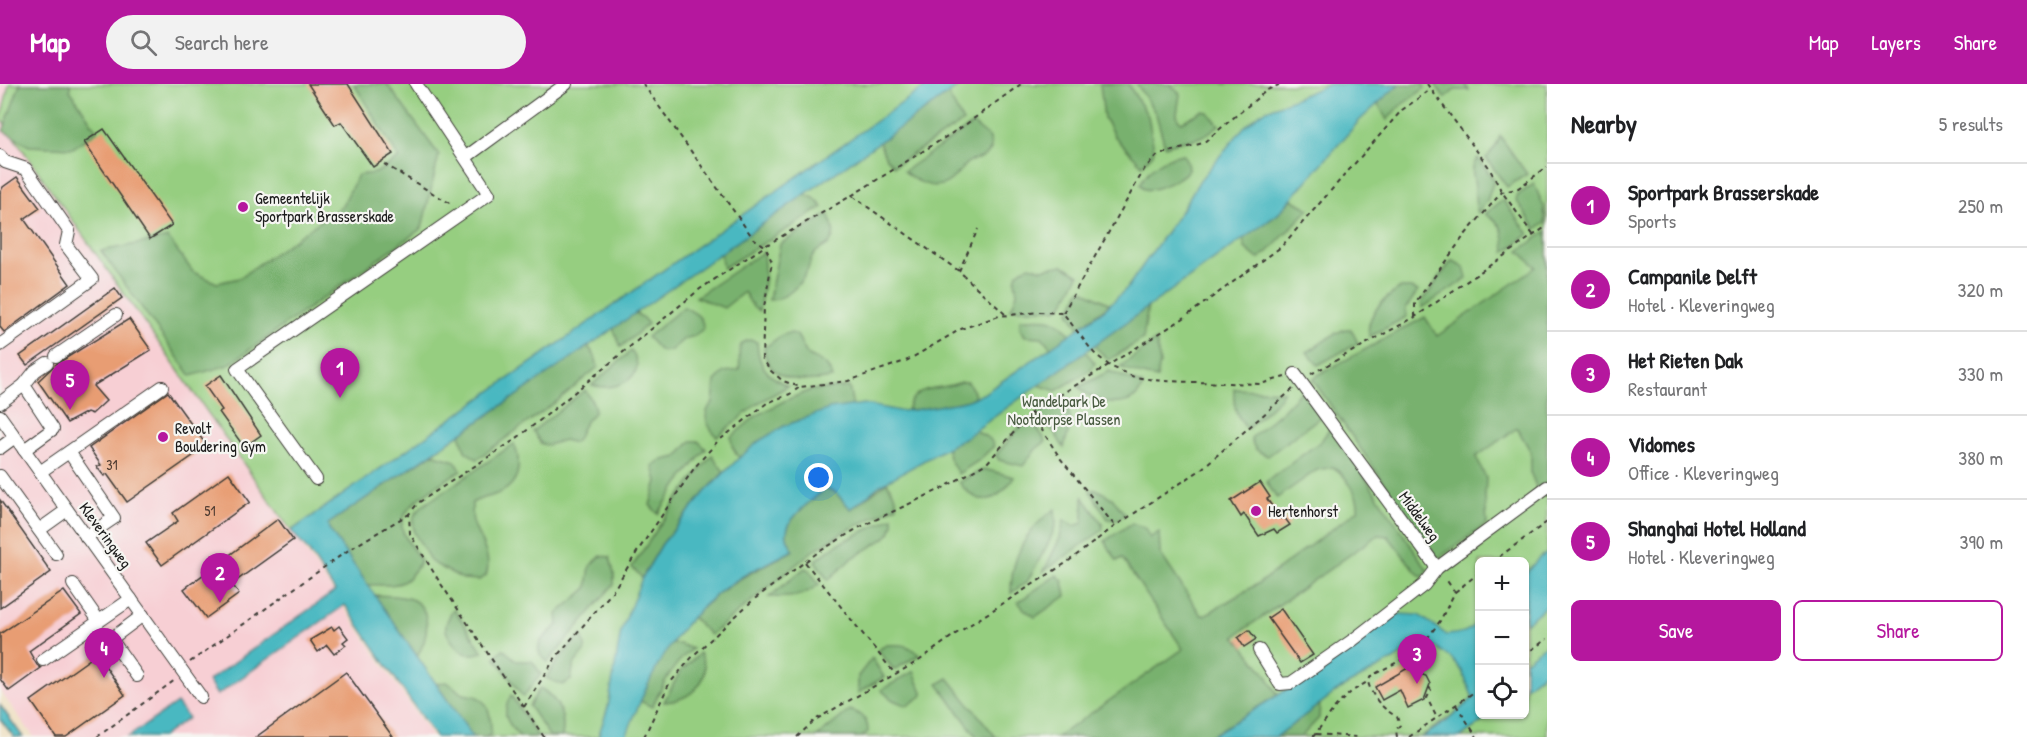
<!DOCTYPE html>
<html lang="en">
<head>
<meta charset="utf-8">
<style>
	body { margin:0; font-family:"Patrick Hand",sans-serif; background:#f2f2f2; color:#202124 }
	.controls { position:absolute; right:18px; bottom:18px; display:grid; overflow:hidden; border-radius:9px; box-shadow:0 2px 4px #0004 }
	.controls button { width:54px; height:54px; display:grid; place-items:center; padding:0; border:0; border-bottom:2px solid #e0e0e0; background:#fff; color:#202124; font:30px sans-serif }
	.you { position:absolute; left:819px; top:394px; width:21px; height:21px; margin:-15px; border:4px solid #fff; border-radius:50%; background:#1a73e8; box-shadow:0 0 0 9px #1a73e833 }
	.badge { display:grid; place-items:center; width:39px; height:39px; border-radius:50%; background:#b5179e; color:#fff; font-size:20px; font-weight:700 }
	.pin { position:absolute; translate:-50% -50px; filter:drop-shadow(0 2px 3px #0008) }
	.pin::after { content:''; position:absolute; top:32px; width:21px; height:18px; background:inherit; clip-path:polygon(0 0,100% 0,50% 100%) }
	.list { margin:0; padding:0; list-style:none }
	h2 { display:flex; justify-content:space-between; align-items:center; height:78px; margin:0; padding:0 24px; font-size:26px }
	h2 small { font-size:20px; font-weight:400; color:#757577 }
	.list li { display:grid; grid-template-columns:39px 1fr auto; gap:18px; align-items:center; box-sizing:border-box; height:84px; padding:0 24px; border-top:2px solid #e0e0e0 }
	.list b { display:block; font-size:22px; white-space:nowrap }
	.list p { margin:0; font-size:20px; white-space:nowrap; color:#757577 }
	.list em { font-size:20px; font-style:normal; color:#757577 }
	.actions { display:flex; gap:12px; padding:18px 24px }
	.actions a { flex:1; padding:14px 0; border:2px solid #b5179e; border-radius:9px; text-align:center; font-size:21px; color:#b5179e }
	.actions .main { background:#b5179e; color:#fff }
	.icon { flex:none; width:33px; height:33px; fill:none; stroke:currentColor; stroke-width:2; stroke-linecap:round; stroke-linejoin:round }
	.map { position:relative; flex:none; width:1547px; height:653px; overflow:hidden }
	header { display:flex; align-items:center; gap:36px; box-sizing:border-box; height:84px; padding:0 30px; background:#b5179e; color:#fff }
	header strong { font-size:28px }
	nav { display:flex; gap:33px; margin-inline-start:auto; font-size:21px }
	.search { width:420px; height:54px; background:#f2f2f2; display:flex; align-items:center; gap:15px; box-sizing:border-box; padding:0 21px; border-radius:33px; color:#757577; font-size:22px }
	main { display:flex }
	aside { flex:1; background:#fff }
	.map>svg:first-child { display:block }
	.built { fill:#f7cfd4 }
	.green { fill:#96ce80; stroke:#59754e; stroke-width:1.5 }
	.forest { fill:#78b16e; stroke:#4a6645; stroke-width:1.5 }
	.water { fill:#49b8c1; stroke:#326a6e; stroke-width:1.5 }
	.building { fill:#e89d73 }
	.lines { fill:none; stroke-linecap:round; stroke-linejoin:round }
	.minor-casing { stroke:#3c3a35; stroke-width:14 }
	.path { stroke:#3c3a35; stroke-width:2; stroke-dasharray:4.5 4.5; stroke-linecap:butt }
	.minor { stroke:#fff; stroke-width:12 }
	.poi-dot { fill:#b5179e; stroke:#f6f6f2; stroke-width:2 }
	.labels { text-anchor:middle; stroke-width:4.5; stroke-linejoin:round; paint-order:stroke }
	.number-label { font-size:14px; fill:#4f3c32 }
	.poi-label { font-size:16px; fill:#1c1c1c; stroke:#f6f6f2; text-anchor:start }
	.park-label { font-size:16px; fill:#475a3f; stroke:#f6f6f2 }
	.street-label { font-size:16px; fill:#1c1c1c; stroke:#f6f6f2 }
</style>
</head>
<body>
<header>
<strong>Map</strong>
<div class="search"><svg class="icon" aria-label="search" viewBox="0 0 24 24"><circle cx="10" cy="10" r="6"/><path d="M15 15l6 6"/></svg>Search here</div>
<nav><a>Map</a><a>Layers</a><a>Share</a></nav>
</header>
<main>
<div class="map">
<svg width="1547" height="653" viewBox="0 0 1547 653">
	<rect width="100%" height="100%" fill="#f6f6f2"/>
	<filter id="ink" filterUnits="userSpaceOnUse"><feTurbulence type="fractalNoise" baseFrequency=".0167" numOctaves="2"/><feDisplacementMap in="SourceGraphic" scale="12" xChannelSelector="R" yChannelSelector="G"/><feConvolveMatrix kernelMatrix="1 2 1 2 8 2 1 2 1" color-interpolation-filters="sRGB"/></filter>
	<filter id="wash" filterUnits="userSpaceOnUse"><feTurbulence type="fractalNoise" baseFrequency=".008" numOctaves="4" result="noise"/><feDisplacementMap in="SourceGraphic" scale="24" xChannelSelector="R" yChannelSelector="G"/><feGaussianBlur stdDeviation="1.35" result="paint"/><feColorMatrix in="noise" values="0 0 0 0 0 0 0 0 0 0 0 0 0 0 0 0 0 1.4 0 .05"/><feComposite in="paint" operator="in"/></filter>
	<g filter="url(#wash)">
		<rect width="100%" height="100%" fill="#efe1c4"/>
		<polygon class="built" points="0,0 9,0 1,35 298,456 432,653 34,653 0,607"/>
		<g class="green">
			<polygon points="9,0 931,0 674,182 291,447 1,35"/>
			<polygon points="958,0 1547,0 1547,564 1525,581 1524,478 1480,478 1479,613 1420,653 462,653 317,456 435,370 432,370 460,350 461,352"/>
			<polygon points="1547,586 1547,653 1460,653 1492,631 1524,630 1525,603"/>
		</g>
		<g class="forest">
			<polygon points="20,0 70,0 70,6 97,47 73,64 29,62 3,47"/>
			<polygon points="354,0 387,0 439,71 422,144 228,281 191,292 101,167 168,154 193,188 217,199 239,194 342,122 358,91 376,89 399,74"/>
			<polygon points="1100,0 1128,0 1148,32 1154,65 1153,70 1142,81 1115,53 1104,34"/>
			<path d="M1137,0H1170L1180,10L1177,30L1178,35L1182,38L1202,27L1208,28L1219,41C1198,59 1189,54 1165,62L1156,30Z"/>
			<polygon points="1399,0 1422,0 1425,4 1400,22 1387,36 1377,18"/>
			<polygon points="1435,0 1465,0 1469,6 1455,6 1445,14"/>
			<polygon points="948,10 963,38 894,82 886,74 879,58"/>
			<path d="M973,40L990,54L991,65C983,77 977,73 967,79C962,83 959,89 954,93C939,110 917,99 904,87Z"/>
			<polygon points="1500,52 1527,90 1507,103 1486,74 1496,62"/>
			<path d="M1183,70L1187,78L1188,86C1183,94 1155,108 1145,105L1140,100C1150,82 1163,74 1183,70Z"/>
			<path d="M1478,74L1494,96L1487,117L1478,129C1474,119 1475,113 1475,103C1474,91 1469,85 1478,74Z"/>
			<polygon points="1534,100 1544,123 1545,139 1536,145 1516,116 1518,111"/>
			<polygon points="804,110 814,114 823,123 723,184 720,169"/>
			<polygon points="1292,115 1309,125 1268,168 1258,175 1245,164 1243,155 1278,130"/>
			<path d="M1503,116L1529,150L1505,168C1503,146 1505,142 1485,130Z"/>
			<path d="M828,130C831,137 835,145 833,153C830,162 822,163 816,168C811,173 810,179 808,185C801,201 786,216 769,216L780,160Z"/>
			<polygon points="1547,147 1547,398 1537,405 1531,390 1531,368 1517,344 1476,373 1486,394 1485,413 1487,440 1437,475 1313,296 1318,291 1425,233 1437,252 1536,183 1519,167"/>
			<polygon points="763,168 765,193 759,227 753,223 744,208 724,224 696,213"/>
			<polygon points="1452,176 1464,183 1467,194 1422,224 1421,219"/>
			<polygon points="1063,181 1079,191 1062,222 1056,225 1011,225 1017,209 1015,196 1017,189 1022,185 1030,182 1042,185"/>
			<path d="M1401,204H1411L1418,207L1406,224V233L1369,253C1365,231 1383,215 1401,204Z"/>
			<polygon points="1081,205 1110,220 1079,244 1069,228"/>
			<polygon points="1148,222 1143,255 1109,276 1093,261"/>
			<path d="M684,223C694,229 704,232 703,245L694,252L684,255L670,267H660L647,253Z"/>
			<polygon points="635,229 642,233 648,240 621,263 613,244"/>
			<path d="M1020,235C1042,235 1055,230 1070,250L1051,264L1042,253L1025,252L1020,244Z"/>
			<path d="M1346,245H1351L1358,259L1318,281L1307,268C1321,261 1331,249 1346,245Z"/>
			<path d="M789,249L796,250C801,256 804,268 809,272C821,279 828,277 832,294C806,299 767,299 764,264L782,251Z"/>
			<path d="M750,256L757,258C758,282 767,292 788,302L758,319L717,353C708,343 700,330 713,319L715,297L724,288L739,286C742,275 733,259 750,256Z"/>
			<polygon points="1156,256 1160,280 1157,294 1142,291 1120,283"/>
			<polygon points="588,262 595,272 598,283 556,318 477,375 465,367 460,350"/>
			<path d="M631,267C651,292 615,309 592,301Z"/>
			<polygon points="1086,268 1095,279 1091,286 1056,307 1038,301"/>
			<path d="M1109,287L1143,301C1134,329 1094,321 1079,303Z"/>
			<path d="M961,298H968L974,308L975,315L930,325L907,326C916,297 939,308 961,298Z"/>
			<path d="M849,303L853,322C807,328 774,345 739,374L732,362L731,353L756,332L784,317L811,306Z"/>
			<path d="M1234,305L1284,307L1279,315L1247,345C1236,333 1233,321 1234,305Z"/>
			<path d="M585,306C605,334 589,326 581,346C578,352 580,354 574,359L564,356L548,361L541,360L533,347Z"/>
			<path d="M1300,308L1308,309L1323,331L1268,372C1258,368 1253,365 1251,354L1283,326Z"/>
			<path d="M1060,315C1077,337 1069,340 1064,364L1054,348L1038,333L1036,329Z"/>
			<polygon points="1026,336 1035,341 1046,357 1036,365 1023,382 999,376 996,371"/>
			<path d="M1331,343L1428,487L1422,493L1416,488L1388,452L1378,451L1235,552L1265,589L1278,611L1209,653H1057L1183,565L1122,474L1117,477L1105,457L1132,439L1145,444L1150,454L1159,448L1160,469L1201,531H1205L1259,499L1358,426C1360,412 1345,390 1333,383L1317,386L1277,414L1266,398L1321,357Z"/>
			<polygon points="974,346 990,355 994,362 978,377 958,390 949,374 947,363"/>
			<polygon points="691,357 698,357 706,365 678,400 658,430 650,421 657,397 653,382 659,377 677,373"/>
			<path d="M514,360C523,382 519,403 494,411C486,414 480,414 472,419C472,425 472,432 473,438C479,456 493,472 486,492L479,496L463,495L431,478L414,448L413,437L415,430L421,423Z"/>
			<path d="M432,370L455,377L461,386C444,398 399,420 402,444C404,455 415,467 421,477C403,506 399,500 367,501L329,445L328,440Z"/>
			<polygon points="712,371 724,388 706,407 662,460 642,494 632,483 673,421"/>
			<path d="M984,385L1014,393C997,419 979,425 959,398Z"/>
			<path d="M887,398L896,413L897,422L842,449L814,466L710,551L692,533L720,508L743,493L792,467C791,462 789,457 787,453C783,435 814,415 825,405L834,407L851,425Z"/>
			<polygon points="1096,405 1112,414 1125,430 1117,436 1108,435 1090,407"/>
			<polygon points="1083,413 1102,439 1103,446 1044,487 1060,454 1064,436 1074,442 1083,439"/>
			<path d="M1055,425L1056,440L1049,458L1027,498L1011,509C1011,474 1026,445 1055,425Z"/>
			<polygon points="893,433 893,440 890,449 884,455 851,475 828,496 815,477 836,461"/>
			<path d="M601,472L610,473L614,489V500L548,578L540,571C534,558 549,549 558,541L557,530L587,504L590,482Z"/>
			<path d="M805,484L809,486L819,500C803,514 789,514 769,513Z"/>
			<polygon points="1057,491 1063,497 1066,512 1035,533 1024,525 1018,518"/>
			<path d="M374,511C386,512 402,511 413,516C434,527 427,557 417,572Z"/>
			<path d="M454,525L483,568C479,569 473,571 469,570C464,570 460,566 457,563C443,548 442,542 454,525Z"/>
			<path d="M581,551C591,571 581,567 574,581C572,586 572,592 571,596L562,601L546,594L558,576Z"/>
			<path d="M670,560H680L692,565C672,581 663,600 652,623L640,617L653,588Z"/>
			<path d="M886,561C900,560 909,560 919,571L894,586L878,566Z"/>
			<polygon points="503,565 517,577 532,577 541,590 523,613 495,573"/>
			<path d="M700,569C714,597 691,616 664,618L680,588Z"/>
			<polygon points="872,574 884,593 858,609 858,592"/>
			<polygon points="914,587 923,611 907,622 893,616 881,606"/>
			<polygon points="948,594 996,653 977,653 938,600"/>
			<path d="M445,598C453,600 455,605 461,609C465,611 471,611 475,612C491,618 491,636 491,650L486,653H473L436,600Z"/>
			<path d="M540,604C558,615 566,631 562,653H550L529,622Z"/>
			<path d="M511,611L538,653H520C506,638 501,630 511,611Z"/>
			<polygon points="1320,619 1319,634 1301,653 1276,653"/>
			<path d="M850,626C863,631 868,635 868,648L862,653H817Z"/>
		</g>
		<g class="water">
			<polygon points="929,0 962,0 560,282 328,440 329,445 473,653 435,653 345,521 217,611 208,597 335,507 309,468 291,447"/>
			<path d="M1329,0H1399L1359,37L1278,130L966,353L880,401L851,425L834,407L825,405C814,415 783,436 787,453C788,457 791,462 793,466C776,476 759,482 743,492C678,532 652,584 626,653H598L608,623L621,547L642,494L662,460L706,407L739,374L759,357L784,342L829,325L864,320L899,327L914,326L965,317L983,310L1079,244L1105,225L1127,204L1181,127L1200,96L1244,43L1262,28Z"/>
			<polygon points="1547,469 1547,521 1525,540 1525,490 1538,475"/>
			<path d="M1398,530L1419,531L1447,551C1464,549 1471,548 1479,533L1480,630L1492,631L1460,653H1422L1447,637L1473,614L1462,587L1451,574L1437,564L1426,560L1418,561L1410,564L1395,575L1340,605L1276,653H1209L1278,611Z"/>
			<polygon points="1547,560 1547,586 1525,603 1525,577"/>
			<polygon points="177,619 188,634 162,653 128,653"/>
			<polygon points="0,621 23,653 14,653 0,635"/>
		</g>
		<g id="blocks">
			<g class="building">
				<polygon points="308,0 348,0 393,70 373,83 341,38 335,41"/>
				<polygon points="104,45 172,141 150,155 84,58"/>
				<polygon points="17,93 40,124 24,135 70,200 4,248 0,243 0,109 3,103"/>
				<polygon points="115,204 122,214 27,281 20,272"/>
				<polygon points="129,235 151,266 93,302 106,317 92,330 87,328 67,339 38,297 55,281"/>
				<polygon points="221,291 261,351 244,363 219,328 222,326 205,302"/>
				<polygon points="168,308 207,362 127,418 107,390 104,392 97,383 101,381 89,364"/>
				<polygon points="229,389 250,418 162,481 146,459 178,437 173,429"/>
				<polygon points="1260,398 1270,413 1267,415 1281,435 1284,433 1290,441 1277,449 1274,445 1259,452 1244,430 1241,433 1231,417"/>
				<polygon points="0,416 51,488 0,524"/>
				<polygon points="278,435 293,456 232,500 239,510 206,534 184,505"/>
				<polygon points="64,507 81,530 29,567 37,581 41,584 9,607 0,595 0,550"/>
				<polygon points="1281,525 1313,571 1300,579 1268,534"/>
				<polygon points="339,542 348,554 343,558 346,561 334,570 327,561 318,568 310,556 332,543 334,546"/>
				<polygon points="1249,546 1256,555 1244,563 1238,554"/>
				<polygon points="97,570 125,611 66,653 56,653 31,617"/>
				<polygon points="1413,581 1417,589 1426,592 1430,600 1424,616 1408,624 1400,606 1382,616 1375,603"/>
				<polygon points="346,588 393,653 256,653"/>
			</g>
		</g>
	</g>
	<g filter="url(#ink)">
		<use href="#blocks" fill-opacity="0" stroke="#3c3a35" stroke-width="1.5"/>
		<g class="lines">
			<g class="minor-casing">
				<g id="minor">
					<polyline points="0,72 5,78 26,85 69,147 66,161 92,195 0,261"/>
					<polyline points="466,73 566,0"/>
					<polyline points="56,272 116,231"/>
					<polyline points="1295,290 1437,484"/>
					<polyline points="24,301 53,345 24,366"/>
					<polyline points="0,319 24,301 35,287 47,279"/>
					<polyline points="0,332 201,613"/>
					<polyline points="0,364 15,353"/>
					<polyline points="69,368 114,434 86,453"/>
					<polyline points="40,388 162,303"/>
					<polyline points="0,392 56,470"/>
					<polyline points="316,395 237,285 489,110 416,0"/>
					<polyline points="39,446 67,426"/>
					<polyline points="73,500 99,537"/>
					<polyline points="1259,566 1280,600 1291,599 1353,556 1424,501 1437,484 1547,403"/>
					<polyline points="43,576 131,515"/>
					<polyline points="137,592 111,555 143,531"/>
				</g>
			</g>
			<g class="path">
				<polyline points="643,0 753,154 765,162 772,178 764,223 762,274 771,287 783,297 800,303 848,297 908,276 961,245 999,232 1040,228 1063,229 1094,269 1110,282 1134,293 1162,297 1260,300 1285,293"/>
				<polyline points="1427,0 1488,82 1502,108 1534,152"/>
				<polyline points="384,80 451,120"/>
				<polyline points="852,112 959,187 1006,231"/>
				<polyline points="959,187 978,145"/>
				<polyline points="1063,229 1145,84 1158,71 1203,59 1267,6 1281,0"/>
				<polyline points="1415,233 1415,219 1464,152 1502,108 1517,105 1547,83"/>
				<polyline points="1311,290 1415,233 1547,142"/>
				<polyline points="1031,329 1060,374 1115,442"/>
				<polyline points="805,478 895,590"/>
				<polyline points="1492,478 1547,438"/>
				<polyline points="1455,508 1480,488"/>
				<polyline points="1524,571 1547,555"/>
				<polyline points="190,578 350,465 409,430"/>
				<polyline points="1429,603 1431,606 1427,614 1437,634"/>
				<polyline points="1456,621 1477,653"/>
				<polyline points="524,623 556,573 613,507 637,468 695,383 717,358 767,319 790,310 800,303"/>
				<polyline points="1316,650 1357,653"/>
				<polyline points="97,653 175,596"/>
				<polyline points="544,653 439,497 410,450 409,430 418,419 513,357 548,330 700,205 765,162 851,112 965,41 1021,0"/>
				<polyline points="644,653 669,600 694,571 753,516 817,469 858,444 943,404 987,379 1031,329 1181,236 1281,163 1402,26 1431,5"/>
				<polyline points="797,653 815,636 920,576 954,551 1066,479 1115,442 1199,387 1293,305"/>
				<polyline points="1313,653 1336,622 1351,608 1367,598"/>
				<path d="M1397,653L1396,646L1400,641L1397,633C1382,624 1373,615 1368,598L1371,592L1418,567L1440,537L1455,508L1445,494"/>
				<polyline points="1409,653 1480,604"/>
			</g>
			<use href="#minor" class="minor"/>
		</g>
	</g>
	<g class="poi-dot">
		<circle cx="243" cy="123" r="6"/>
		<circle cx="163" cy="353" r="6"/>
		<circle cx="1256" cy="427" r="6"/>
	</g>
	<g class="labels">
		<g class="number-label">
			<text x="112" y="386">31</text>
			<text x="210" y="432">51</text>
		</g>
		<g class="poi-label">
			<text x="255" y="120">Gemeentelijk<tspan x="255" dy="18">Sportpark Brasserskade</tspan></text>
			<text x="175" y="350">Revolt<tspan x="175" dy="18">Bouldering Gym</tspan></text>
			<text x="1268" y="433">Hertenhorst</text>
		</g>
		<g class="park-label">
			<text x="1064" y="323">Wandelpark De<tspan x="1064" dy="18">Nootdorpse Plassen</tspan></text>
		</g>
		<g class="street-label">
			<text transform="translate(1420 432) rotate(54)" y="6">Middelweg</text>
			<text transform="translate(106 451) rotate(54)" y="6">Kleveringweg</text>
		</g>
	</g>
</svg>
<div class="controls">
<button>+</button>
<button>−</button>
<button><svg class="icon" aria-label="locate" viewBox="0 0 24 24"><circle cx="12" cy="12" r="6"/><path d="M12 2v4M12 18v4M2 12h4M18 12h4"/></svg></button>
</div>
<div class="you"></div>
<div class="pin badge" style="left:340px;top:314px">1</div>
<div class="pin badge" style="left:220px;top:519px">2</div>
<div class="pin badge" style="left:1417px;top:600px">3</div>
<div class="pin badge" style="left:104px;top:594px">4</div>
<div class="pin badge" style="left:70px;top:326px">5</div>
</div>
<aside>
<h2>Nearby<small>5 results</small></h2>
<ul class="list">
<li><span class="badge">1</span><div><b>Sportpark Brasserskade</b><p>Sports</p></div><em>250 m</em></li>
<li><span class="badge">2</span><div><b>Campanile Delft</b><p>Hotel · Kleveringweg</p></div><em>320 m</em></li>
<li><span class="badge">3</span><div><b>Het Rieten Dak</b><p>Restaurant</p></div><em>330 m</em></li>
<li><span class="badge">4</span><div><b>Vidomes</b><p>Office · Kleveringweg</p></div><em>380 m</em></li>
<li><span class="badge">5</span><div><b>Shanghai Hotel Holland</b><p>Hotel · Kleveringweg</p></div><em>390 m</em></li>
</ul>
<div class="actions"><a class="main">Save</a><a>Share</a></div>
</aside>
</main>
</body>
</html>
